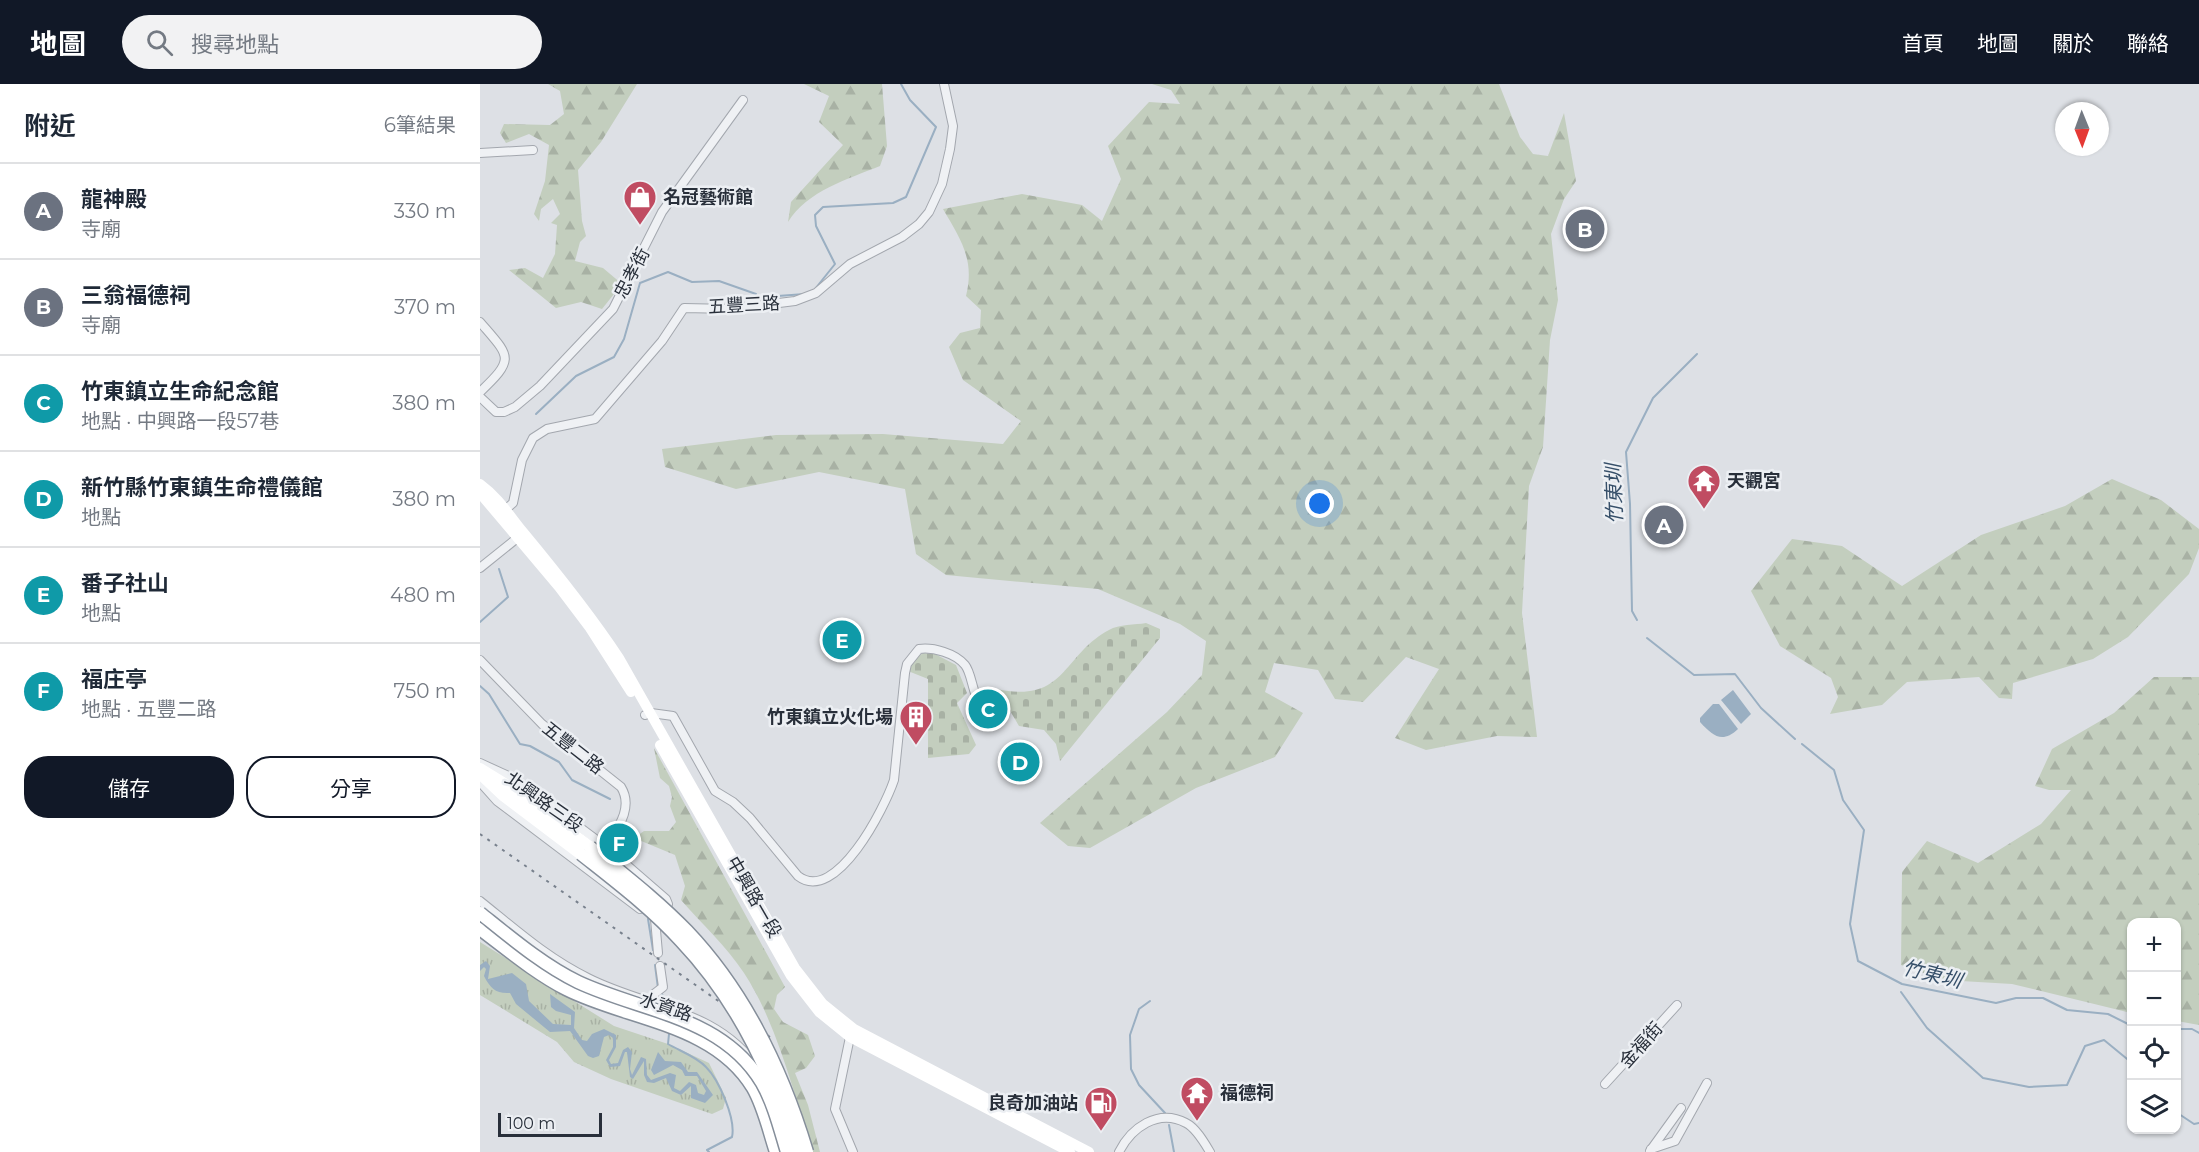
<!DOCTYPE html>
<html lang="zh-TW">
<head>
<meta charset="utf-8">
<style>
	body { margin:0; font-family:Montserrat,"Noto Sans TC",sans-serif; background:#f2f2f3; color:#1f2937 }
	.controls { position:absolute; right:18px; bottom:18px; display:grid; overflow:hidden; border-radius:12px; box-shadow:0 2px 4px #0004 }
	.controls button { width:54px; height:54px; display:grid; place-items:center; padding:0; border:0; border-bottom:2px solid #e0e1e3; background:#fff; color:#1f2937; font:30px sans-serif }
	.compass { position:absolute; left:1575px; top:18px; width:54px; height:54px; border-radius:50%; background:#fff; box-shadow:0 2px 4px #0004; rotate:179deg }
	.scale { position:absolute; left:18px; bottom:15px; width:104px; box-sizing:border-box; padding-left:6px; border:3px solid #282f3a; border-top:0; font-size:16px; line-height:21px; white-space:nowrap; color:#282f3a; -webkit-text-stroke:4px #eceff3; paint-order:stroke }
	.you { position:absolute; left:840px; top:420px; width:21px; height:21px; margin:-15px; border:4px solid #fff; border-radius:50%; background:#1a73e8; box-shadow:0 0 0 9px #1a73e833 }
	.badge { display:grid; place-items:center; width:39px; height:39px; border-radius:50%; background:#111827; color:#fff; font-size:20px; font-weight:700 }
	.pin { position:absolute; translate:-50% -50%; border:3px solid #fff; box-shadow:0 2px 6px #0006 }
	.list { margin:0; padding:0; list-style:none }
	h2 { display:flex; justify-content:space-between; align-items:center; height:78px; margin:0; padding:0 24px; font-size:26px }
	h2 small { font-size:20px; font-weight:400; color:#747a83 }
	.list li { display:grid; grid-template-columns:39px 1fr auto; gap:18px; align-items:center; box-sizing:border-box; height:96px; padding:0 24px; border-top:2px solid #e0e1e3 }
	.list b { display:block; font-size:22px; white-space:nowrap }
	.list p { margin:0; font-size:20px; white-space:nowrap; color:#747a83 }
	.list em { font-size:20px; font-style:normal; color:#747a83 }
	.actions { display:flex; gap:12px; padding:18px 24px }
	.actions a { flex:1; padding:14px 0; border:2px solid #111827; border-radius:24px; text-align:center; font-size:21px; color:#111827 }
	.actions .main { background:#111827; color:#fff }
	.icon { flex:none; width:33px; height:33px; fill:none; stroke:currentColor; stroke-width:2; stroke-linecap:round; stroke-linejoin:round }
	.map { position:relative; flex:none; width:1719px; height:1068px; overflow:hidden }
	header { display:flex; align-items:center; gap:36px; box-sizing:border-box; height:84px; padding:0 30px; background:#111827; color:#fff }
	header strong { font-size:28px }
	nav { display:flex; gap:33px; margin-inline-start:auto; font-size:21px }
	.search { width:420px; height:54px; background:#f2f2f3; display:flex; align-items:center; gap:15px; box-sizing:border-box; padding:0 21px; border-radius:33px; color:#747a83; font-size:22px }
	main { display:flex }
	aside { flex:1; background:#fff }
	.map>svg:first-child { display:block }
	.forest { fill:url(#forest-firs) }
	.cemetery { fill:url(#cemetery-stones) }
	.park { fill:url(#park-tufts) }
	.water { fill:#9aafc2 }
	.lines { fill:none; stroke-linecap:round; stroke-linejoin:round }
	.stream { stroke:#9aafc2; stroke-width:2 }
	.minor-casing { stroke:#a3a7ae; stroke-width:10 }
	.trunk-casing { stroke:#858e9a; stroke-width:15 }
	.minor { stroke:#eff1f4; stroke-width:8 }
	.secondary { stroke:#fff; stroke-width:10 }
	.trunk { stroke:#fff; stroke-width:12 }
	.rail { stroke:#78818d; stroke-width:2; stroke-dasharray:3 6; stroke-linecap:butt }
	.trunk-bridge-casing { stroke:#858e9a; stroke-width:15; stroke-linecap:butt }
	.trunk-bridge { stroke:#fff; stroke-width:12 }
	.labels { text-anchor:middle; stroke-width:5; stroke-linejoin:round; paint-order:stroke }
	.poi-label { font-size:18px; font-weight:bold; fill:#282f3a; stroke:#eceff3; text-anchor:start }
	.street-label { font-size:18px; fill:#282f3a; stroke:#eceff3 }
	.water-label { font-size:20px; font-style:italic; fill:#364f69; stroke:#eceff3 }
</style>
</head>
<body>
<header>
<strong>地圖</strong>
<div class="search"><svg class="icon" aria-label="search" viewBox="0 0 24 24"><circle cx="10" cy="10" r="6"/><path d="M15 15l6 6"/></svg>搜尋地點</div>
<nav><a>首頁</a><a>地圖</a><a>關於</a><a>聯絡</a></nav>
</header>
<main>
<aside>
<h2>附近<small>6筆結果</small></h2>
<ul class="list">
<li><span class="badge" style="background:#6b7280">A</span><div><b>龍神殿</b><p>寺廟</p></div><em>330 m</em></li>
<li><span class="badge" style="background:#6b7280">B</span><div><b>三翁福德祠</b><p>寺廟</p></div><em>370 m</em></li>
<li><span class="badge" style="background:#0f9aa8">C</span><div><b>竹東鎮立生命紀念館</b><p>地點 · 中興路一段57巷</p></div><em>380 m</em></li>
<li><span class="badge" style="background:#0f9aa8">D</span><div><b>新竹縣竹東鎮生命禮儀館</b><p>地點</p></div><em>380 m</em></li>
<li><span class="badge" style="background:#0f9aa8">E</span><div><b>番子社山</b><p>地點</p></div><em>480 m</em></li>
<li><span class="badge" style="background:#0f9aa8">F</span><div><b>福庄亭</b><p>地點 · 五豐二路</p></div><em>750 m</em></li>
</ul>
<div class="actions"><a class="main">儲存</a><a>分享</a></div>
</aside>
<div class="map">
<svg width="1719" height="1068" viewBox="0 0 1719 1068">
	<defs>
		<pattern id="forest-firs" width="22" height="20" patternUnits="userSpaceOnUse" patternTransform="scale(1.5)"><rect width="22" height="20" fill="#c3cebe"/><path d="M5 1l3.5 6h-7zM16 11l3.5 6h-7z" fill="#a8b1a4"/></pattern>
		<pattern id="cemetery-stones" width="16" height="16" patternUnits="userSpaceOnUse" patternTransform="scale(1.5)"><rect width="16" height="16" fill="#c3cebe"/><path d="M2 7V4a2 2 0 0 1 4 0v3zM10 15v-3a2 2 0 0 1 4 0v3z" fill="#a8b1a4"/></pattern>
		<pattern id="park-tufts" width="24" height="20" patternUnits="userSpaceOnUse" patternTransform="scale(1.5)"><rect width="24" height="20" fill="#c3cebe"/><path d="M3 7l-1-3M5 7V3M7 7l1-3M15 17l-1-3M17 17v-4M19 17l1-3" fill="none" stroke="#a8b1a4"/></pattern>
	</defs>
	<rect width="100%" height="100%" fill="#dde0e5"/>
	<g class="forest">
		<polygon points="68,0 157,0 121,58 98,86 102,137 106,152 100,158 95,177 123,184 142,200 122,225 101,218 76,224 29,186 45,184 63,194 75,170 77,141 71,139 80,130 73,115 61,125 59,137 54,130 65,97 69,61 49,50 26,59 20,49 24,40 70,41 84,30 80,7"/>
		<path d="M324,0H402L407,62L400,82C368,95 327,107 308,138L311,118L363,61L339,38L349,12Z"/>
		<path d="M672,0H1019L1040,53L1053,70L1068,72L1084,29L1096,97L1084,115L1071,150L1078,216L1070,256L1063,363L1049,402L1042,529L1057,653L1017,652L946,666L915,654L959,585L926,573L883,618L855,615L838,586L794,579L785,608L823,629L795,673L716,704L610,764L588,762L560,739L687,628L722,591L726,557L700,540L618,505L466,491L436,470L425,405L339,388L256,405L185,383L182,365L296,351L403,350L523,360L541,337L483,296L469,263L480,249L500,244L501,226L486,212C495,176 481,156 463,125L542,110L602,121L622,137L641,95L628,62L669,18L700,20L691,6Z"/>
		<polygon points="1632,395 1681,416 1719,445 1719,464 1709,490 1648,553 1613,575 1533,599 1532,615 1519,614 1499,593 1427,598 1402,621 1350,630 1358,613 1351,594 1300,562 1271,507 1312,455 1362,462 1422,502 1501,451 1585,422"/>
		<polygon points="1674,593 1719,593 1719,941 1697,937 1696,838 1652,838 1651,929 1532,900 1464,896 1421,881 1422,788 1447,757 1498,779 1561,740 1591,706 1569,706 1555,702 1572,665 1634,629"/>
		<path d="M174,664L305,903L297,911L294,925L303,938L328,951L335,972L326,984L315,989L328,1021L340,1068H332C315,1012 296,937 264,889C247,863 222,840 201,816L205,802L195,771L154,754L164,747H189L196,738L190,722L192,713L189,702L180,694Z"/>
	</g>
	<g class="cemetery">
		<path d="M666,539L680,545V554L580,677L576,660L564,646L539,642L517,605C586,620 582,571 629,546C639,540 655,541 666,539Z"/>
		<polygon points="443,569 455,570 476,581 487,609 477,619 496,661 489,670 448,674 448,595 428,587 434,576"/>
	</g>
	<polygon class="park" points="0,858 134,942 188,960 229,979 246,1014 243,1025 232,1030 131,995 94,978 77,958 0,911"/>
	<g class="water">
		<polygon points="1253,606 1271,630 1261,640 1241,616"/>
		<path d="M1233,620H1239L1258,645C1242,660 1233,652 1220,638V634Z"/>
		<path d="M6,877L10,882L8,895L32,889L46,900L49,917L73,940L91,941V931L76,927L71,923L70,910L95,928L94,944L102,956L107,957L112,950L124,945L136,951V963L129,976L131,980L138,979L143,966L148,963L152,968L150,985L152,991L161,973L166,975L167,991L171,996L190,989L196,991L194,1004L200,1007L209,998L216,1001L218,1009L224,1011L226,1007L217,992H205L202,986L193,981L174,991L171,986L178,968L185,977L201,978L208,988H217L233,1011L225,1019L211,1014V1002L201,1011L192,1007L186,994L174,999L167,998L164,991V977L153,995L150,993L147,968H145L140,982L130,983L126,976L133,963V954L129,951L124,953L119,972L113,974L108,972L90,947L70,948L36,920L30,909C16,910 10,904 4,892L6,885L4,883L0,887V881Z"/>
	</g>
	<g class="lines">
		<g class="stream">
			<polyline points="335,205 355,180 336,142 335,131 343,123 413,119 426,113 456,43 430,16 421,0"/>
			<polyline points="284,213 325,210"/>
			<polyline points="56,330 96,292 134,273 144,255 160,199 188,188 212,198 239,197 276,210"/>
			<polyline points="1157,536 1152,527 1150,420 1146,368 1173,314 1217,270"/>
			<polyline points="0,538 28,513 19,485"/>
			<polyline points="1167,554 1214,591 1255,590 1281,624 1315,655"/>
			<polyline points="0,602 9,610 40,660 50,662 79,678 92,696 130,715"/>
			<polyline points="1322,660 1354,686 1363,716 1384,746 1370,840 1378,877 1422,900 1516,919 1536,914 1563,914 1587,926 1628,930 1652,942"/>
			<polyline points="168,835 173,866"/>
			<polyline points="175,881 178,904 188,920"/>
			<polyline points="1421,908 1447,944 1503,994 1549,1003 1587,1001 1605,962 1624,956 1652,979"/>
			<polyline points="670,917 659,925 650,951 651,985 659,1001 685,1029"/>
			<polyline points="1696,945 1712,945 1719,949"/>
			<path d="M189,950L188,960C200,967 217,973 226,983C239,996 256,1035 252,1053L227,1066L229,1068"/>
			<polyline points="1696,1028 1714,1040 1719,1039"/>
			<polyline points="689,1041 694,1068"/>
		</g>
		<g class="minor-casing">
			<g id="minor">
				<polyline points="0,69 53,66"/>
				<path d="M0,238C30,273 36,274 0,308"/>
				<polyline points="0,313 16,328 24,328 35,323 60,302 133,225 182,128 263,16"/>
				<polyline points="26,425 33,419 42,376 53,354 67,345 115,335 182,257 204,224 251,225 315,217 336,209 370,180 422,153 439,140 449,128 462,100 470,65 473,42 464,0"/>
				<polyline points="0,484 41,451"/>
				<path d="M0,576L62,640L141,703C154,724 137,745 126,763"/>
				<path d="M165,631L171,629L193,632L235,707L253,718L270,734L318,792C356,821 405,723 414,696L425,589L427,580L439,565C453,563 475,569 485,581C490,587 492,601 495,609"/>
				<polyline points="0,679 35,695 126,763 186,815 188,820 185,828"/>
				<polyline points="0,698 17,717 160,825"/>
				<path d="M0,817C35,845 67,874 108,894C169,925 237,924 279,986"/>
				<polyline points="175,835 178,869"/>
				<polyline points="171,921 174,910 183,903 180,882"/>
				<polyline points="370,953 355,1025 373,1068"/>
				<polyline points="1125,1000 1197,921"/>
				<polyline points="1171,1065 1195,1057 1227,999"/>
				<polyline points="1170,1067 1201,1024"/>
				<path d="M639,1068C651,1044 678,1024 706,1039C716,1044 724,1058 730,1068"/>
			</g>
		</g>
		<g class="trunk-casing">
			<g id="trunk">
				<polyline points="0,685 29,703 110,763"/>
				<polyline points="5,694 23,711 101,770"/>
				<path d="M0,845C28,866 55,889 86,905C147,936 234,939 273,1004C284,1023 289,1047 296,1068"/>
			</g>
		</g>
		<use href="#minor" class="minor"/>
		<g class="secondary">
			<path d="M0,400C19,414 29,431 43,448C77,489 110,530 139,574L315,884L343,920L374,945L609,1068"/>
			<polyline points="0,401 4,414 79,503 110,544 151,608"/>
			<polyline points="180,661 311,892 339,928 370,953 590,1068"/>
		</g>
		<use href="#trunk" class="trunk"/>
		<polyline class="rail" points="0,750 294,956"/>
		<g class="trunk-bridge-casing">
			<g id="trunk-bridge">
				<path d="M110,763C143,790 177,816 207,847C266,909 303,988 327,1068"/>
				<path d="M101,770C135,797 171,824 201,857C257,916 293,991 316,1068"/>
				<path d="M0,829C30,853 63,881 98,898C162,928 242,932 282,999C294,1020 300,1045 307,1068"/>
			</g>
		</g>
		<use href="#trunk-bridge" class="trunk-bridge"/>
	</g>
	<defs>
		<g id="shop-pin" transform="scale(1.725)"><path d="M0 17L-7.5 6A9.5 9.5 0 1 1 7.5 6Z" fill="#c04c62" stroke="#eceff3"/><path d="M-5-2.5h2.3a2.7 3.5 0 0 1 5.4 0H5L5.5 6h-11ZM-1.5-2.5h3a1.5 2.3 0 0 0-3 0Z" fill="#fff"/></g>
		<g id="temple-pin" transform="scale(1.725)"><path d="M0 17L-7.5 6A9.5 9.5 0 1 1 7.5 6Z" fill="#c04c62" stroke="#eceff3"/><path d="M0-6L5-2H3V0L6.5 2.5H4V6H1.5V3h-3V6H-4V2.5H-6.5L-3 0V-2H-5Z" fill="#fff"/></g>
		<g id="building-pin" transform="scale(1.725)"><path d="M0 17L-7.5 6A9.5 9.5 0 1 1 7.5 6Z" fill="#c04c62" stroke="#eceff3"/><path d="M-4-6H4V6H1V3H-1V6H-4ZM-2.5-4.3h1.7v1.8h-1.7ZM.8-4.3h1.7v1.8H.8ZM-2.5-1h1.7V.8h-1.7ZM.8-1h1.7V.8H.8Z" fill="#fff"/></g>
		<g id="fuel-pin" transform="scale(1.725)"><path d="M0 17L-7.5 6A9.5 9.5 0 1 1 7.5 6Z" fill="#c04c62" stroke="#eceff3"/><path d="M-5.5-6h7V0h2V4h1.3V-2.5L3-4.5l.8-.8L6-3V5H2.5V1h-1V6h-7ZM-4.2-4.7v3.2H.2V-4.7Z" fill="#fff"/></g>
	</defs>
	<g fill-rule="evenodd">
		<use href="#shop-pin" x="160" y="113"/>
		<use href="#temple-pin" x="1224" y="397"/>
		<use href="#building-pin" x="436" y="633"/>
		<use href="#temple-pin" x="717" y="1009"/>
		<use href="#fuel-pin" x="621" y="1019"/>
	</g>
	<g class="labels">
		<g class="poi-label">
			<text x="183" y="119">名冠藝術館</text>
			<text x="1247" y="403">天觀宮</text>
			<text x="413" y="639" text-anchor="end">竹東鎮立火化場</text>
			<text x="740" y="1015">福德祠</text>
			<text x="598" y="1025" text-anchor="end">良奇加油站</text>
		</g>
		<g class="street-label">
			<text transform="translate(152 189) rotate(-62)" y="6">忠孝街</text>
			<text transform="translate(264 221) rotate(-3)" y="6">五豐三路</text>
			<text transform="translate(93 664) rotate(38)" y="6">五豐二路</text>
			<text transform="translate(64 718) rotate(35)" y="6">北興路三段</text>
			<text transform="translate(274 813) rotate(60)" y="6">中興路一段</text>
			<text transform="translate(186 923) rotate(19)" y="6">水資路</text>
			<text transform="translate(1161 961) rotate(-48)" y="6">金福街</text>
		</g>
		<g class="water-label">
			<text transform="translate(1134 410) rotate(-92)" y="7">竹東圳</text>
			<text transform="translate(1452 890) rotate(14)" y="7">竹東圳</text>
		</g>
	</g>
</svg>
<div class="controls">
<button>+</button>
<button>−</button>
<button><svg class="icon" aria-label="locate" viewBox="0 0 24 24"><circle cx="12" cy="12" r="6"/><path d="M12 2v4M12 18v4M2 12h4M18 12h4"/></svg></button>
<button><svg class="icon" aria-label="layers" viewBox="0 0 24 24"><path d="M12 4l9 5-9 5-9-5zM3 14l9 5 9-5"/></svg></button>
</div>
<svg class="compass" viewBox="-18 -18 36 36"><path d="M0-13l5 13h-10z" fill="#e53935"/><path d="M0 13l5-13h-10z" fill="#747a83"/></svg>
<div class="scale">100 m</div>
<div class="you"></div>
<div class="pin badge" style="left:1184px;top:441px;background:#6b7280">A</div>
<div class="pin badge" style="left:1105px;top:145px;background:#6b7280">B</div>
<div class="pin badge" style="left:508px;top:625px;background:#0f9aa8">C</div>
<div class="pin badge" style="left:540px;top:678px;background:#0f9aa8">D</div>
<div class="pin badge" style="left:362px;top:556px;background:#0f9aa8">E</div>
<div class="pin badge" style="left:139px;top:759px;background:#0f9aa8">F</div>
</div>
</main>
</body>
</html>
